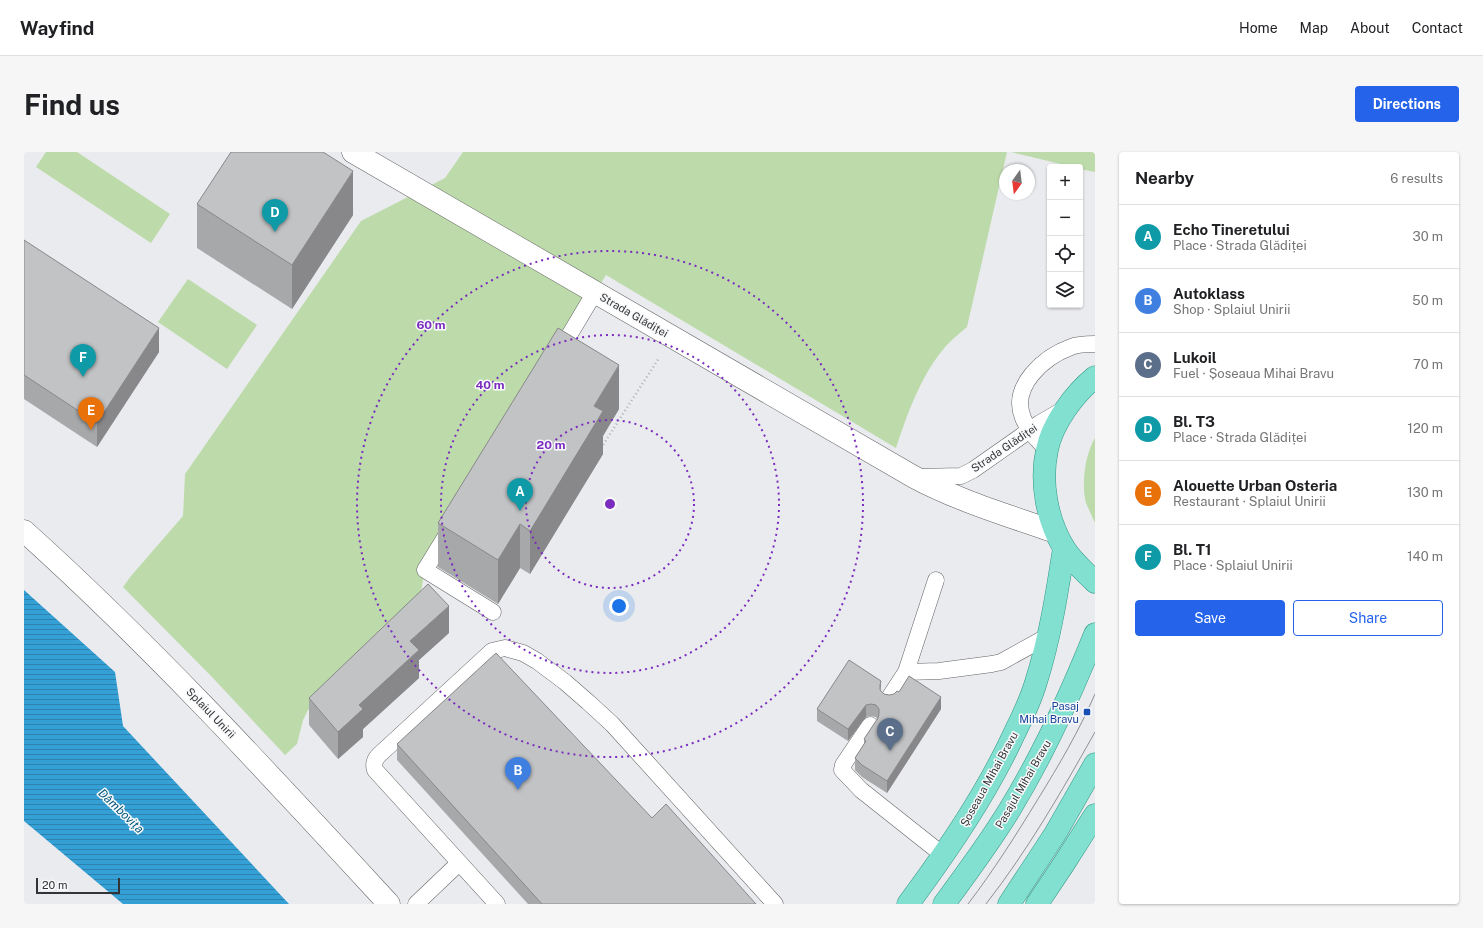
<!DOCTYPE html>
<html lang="en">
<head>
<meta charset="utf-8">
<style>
	body { margin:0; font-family:"Public Sans",sans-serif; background:#f6f6f6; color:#202124 }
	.controls { position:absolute; right:12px; top:12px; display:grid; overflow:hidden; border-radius:4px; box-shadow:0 1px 3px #0004 }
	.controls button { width:36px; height:36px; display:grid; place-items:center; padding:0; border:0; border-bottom:1px solid #e0e0e0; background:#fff; color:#202124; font:20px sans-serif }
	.compass { position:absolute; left:975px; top:12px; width:36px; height:36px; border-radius:50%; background:#fff; box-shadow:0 1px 3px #0004; rotate:194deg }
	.scale { position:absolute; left:12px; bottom:10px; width:84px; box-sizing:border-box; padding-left:4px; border:2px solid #333435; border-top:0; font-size:11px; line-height:14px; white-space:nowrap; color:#333435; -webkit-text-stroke:3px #f8f9fb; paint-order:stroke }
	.you { position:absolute; left:595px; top:454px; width:14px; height:14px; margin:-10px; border:3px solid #fff; border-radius:50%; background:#1a73e8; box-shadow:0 0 0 6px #1a73e833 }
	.badge { display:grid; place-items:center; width:26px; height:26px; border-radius:50%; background:#2563eb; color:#fff; font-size:13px; font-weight:700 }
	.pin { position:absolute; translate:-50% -33px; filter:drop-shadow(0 1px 2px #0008) }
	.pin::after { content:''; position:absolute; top:21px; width:14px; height:12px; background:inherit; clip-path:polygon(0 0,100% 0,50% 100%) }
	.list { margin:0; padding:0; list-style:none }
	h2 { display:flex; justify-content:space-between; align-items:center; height:52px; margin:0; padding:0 16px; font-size:17px }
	h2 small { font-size:13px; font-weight:400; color:#757577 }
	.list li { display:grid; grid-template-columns:26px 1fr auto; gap:12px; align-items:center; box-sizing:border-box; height:64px; padding:0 16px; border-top:1px solid #e0e0e0 }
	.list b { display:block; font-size:15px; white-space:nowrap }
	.list p { margin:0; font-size:13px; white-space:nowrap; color:#757577 }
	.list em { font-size:13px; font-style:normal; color:#757577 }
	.actions { display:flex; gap:8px; padding:12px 16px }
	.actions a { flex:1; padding:9px 0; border:1px solid #2563eb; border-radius:4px; text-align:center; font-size:14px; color:#2563eb }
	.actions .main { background:#2563eb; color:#fff }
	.icon { flex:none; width:22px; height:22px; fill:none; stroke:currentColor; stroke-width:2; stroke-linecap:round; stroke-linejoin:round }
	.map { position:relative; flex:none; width:1071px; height:752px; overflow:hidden; border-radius:4px }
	header { display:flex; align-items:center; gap:24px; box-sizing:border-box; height:56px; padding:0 20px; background:#fff; border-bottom:1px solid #e0e0e0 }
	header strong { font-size:19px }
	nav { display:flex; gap:22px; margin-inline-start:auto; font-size:14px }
	.intro { display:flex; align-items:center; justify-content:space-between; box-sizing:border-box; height:96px; padding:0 24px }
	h1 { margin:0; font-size:28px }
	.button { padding:10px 18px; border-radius:4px; background:#2563eb; color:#fff; font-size:14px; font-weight:700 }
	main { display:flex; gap:24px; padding:0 24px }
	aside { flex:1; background:#fff; border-radius:4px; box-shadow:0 1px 3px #0004 }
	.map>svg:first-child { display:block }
	.green { fill:#bddbaa }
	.water { fill:url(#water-rules) }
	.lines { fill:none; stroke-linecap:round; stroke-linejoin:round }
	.lane-casing { stroke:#626365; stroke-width:17 }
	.street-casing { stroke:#626365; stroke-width:23 }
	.secondary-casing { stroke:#626365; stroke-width:23 }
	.primary-casing { stroke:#309785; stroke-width:23 }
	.path { stroke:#b0b1b3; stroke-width:2.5; stroke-dasharray:1 3; stroke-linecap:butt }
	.lane { stroke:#fff; stroke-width:16 }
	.street { stroke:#fff; stroke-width:22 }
	.secondary { stroke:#fff; stroke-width:22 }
	.primary { stroke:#82e0d0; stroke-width:22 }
	.tram { stroke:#8f9092; stroke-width:1 }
	.wall { fill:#a7a8a9 }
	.shaded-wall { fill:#88888a }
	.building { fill:#c2c3c5; stroke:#88888a }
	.ring { fill:none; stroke:#7b2cbf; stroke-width:2; stroke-dasharray:2 4 }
	.transit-dot { fill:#1a4fb4; stroke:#f8f9fb; stroke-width:1.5 }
	.labels { text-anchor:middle; stroke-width:3; stroke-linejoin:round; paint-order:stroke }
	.street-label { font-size:11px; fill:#333435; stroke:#f8f9fb }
	.transit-label { font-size:11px; fill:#164399; stroke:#f8f9fb; text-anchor:end }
	.water-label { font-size:12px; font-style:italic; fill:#02587c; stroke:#f8f9fb }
	.centre { fill:#7b2cbf; stroke:#f8f9fb; stroke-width:2 }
	.ring-label { font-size:12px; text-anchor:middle; font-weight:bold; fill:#7b2cbf; stroke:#f8f9fb; stroke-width:3; stroke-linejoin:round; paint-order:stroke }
</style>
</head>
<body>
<header>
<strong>Wayfind</strong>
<nav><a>Home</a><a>Map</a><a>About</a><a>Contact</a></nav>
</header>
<div class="intro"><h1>Find us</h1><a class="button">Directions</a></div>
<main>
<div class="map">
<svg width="1071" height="752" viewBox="0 0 1071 752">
	<defs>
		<pattern id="water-rules" width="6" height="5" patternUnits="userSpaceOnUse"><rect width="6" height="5" fill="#35a0d5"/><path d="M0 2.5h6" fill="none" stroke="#2d83ae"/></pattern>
	</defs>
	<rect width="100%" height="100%" fill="#eaebee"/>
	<g class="green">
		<polygon points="22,0 53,0 146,62 127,91 12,15"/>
		<path d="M439,0H983L943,175C936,181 928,187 922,194C897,223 884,260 872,296L582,123L401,418L396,445L393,457L284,558L279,568L273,592L261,603L188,525L99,435L107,424L159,364L161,322L337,69L421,26Z"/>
		<polygon points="987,0 1071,0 1071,20 1056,17 1056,15 1049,15"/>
		<polygon points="164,127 233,173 203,217 134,170"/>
		<path d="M1071,286V371C1068,364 1065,358 1062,351C1057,333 1061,302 1071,286Z"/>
	</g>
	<polygon class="water" points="0,438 91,520 99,574 265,752 99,752 0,669"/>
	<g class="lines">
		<g class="lane-casing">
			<g id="lane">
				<polyline points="534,202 571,140"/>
				<path d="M1023,298C1014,288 1004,279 999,266C986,234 1020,205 1047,195C1054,192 1063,192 1071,192"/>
				<polyline points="893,325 937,324 949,318 1016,271 1042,256"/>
				<polyline points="425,379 401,418 469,460"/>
				<polyline points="882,520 912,428"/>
				<polyline points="865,546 882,520 915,519 968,512 977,510 1024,484"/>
				<polyline points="846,573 819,613 818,618 837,638 919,703"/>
				<polyline points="392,752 435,711"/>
				<path d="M473,752L351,618C349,612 351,607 355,603L468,499L481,496L499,501L513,509L541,530L564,550L588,572L751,752"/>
			</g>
		</g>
		<g class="street-casing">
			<path id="street" d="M329,0L890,325C935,349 983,363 1031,380"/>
		</g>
		<g class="secondary-casing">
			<path id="secondary" d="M0,379C130,496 247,624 365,752"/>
		</g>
		<g class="primary-casing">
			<g id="primary">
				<path d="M1071,225C1050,242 1028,272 1023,298C1016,331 1023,368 1040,396C1048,409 1060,419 1071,430"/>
				<path d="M884,752C924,698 963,641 991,580C999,564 1007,547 1012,530C1026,486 1033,441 1040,396"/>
				<path d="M920,752C943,721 966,690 986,657C1020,601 1047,542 1071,482"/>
				<polyline points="985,752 1031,682 1071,612"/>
				<polyline points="1013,752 1039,713 1071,663"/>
			</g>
		</g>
		<polyline class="path" points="577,296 635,206"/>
		<use href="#lane" class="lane"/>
		<use href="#street" class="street"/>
		<use href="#secondary" class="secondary"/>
		<use href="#primary" class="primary"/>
		<g class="tram">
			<path d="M944,752C970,718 992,683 1014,647C1035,613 1055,579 1071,542"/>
			<path d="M962,752C1004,698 1038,639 1071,580"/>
		</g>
	</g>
	<g class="wall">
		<polygon points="173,52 329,63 268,157 173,96"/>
		<polygon points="0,88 135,200 73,295 0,247"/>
		<polygon points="595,257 579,284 579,302 506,422 496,416 474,452 414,415 414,371"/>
		<polygon points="425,481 395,508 395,526 339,577 339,585 314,607 285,573 285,546"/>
		<polygon points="857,539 860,542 917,557 863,641 838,625 831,618 831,606 840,592 840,587 853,567 852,565 847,564 842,565 824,589 793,569 793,557"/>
		<polygon points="373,592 628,666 732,752 504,752 373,608"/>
	</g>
	<g class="shaded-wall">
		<polygon points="329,19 329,63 268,157 268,113"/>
		<polygon points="135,176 135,200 73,295 73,271"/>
		<polygon points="595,213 595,257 579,284 579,302 506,422 506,379 570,254"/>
		<polygon points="496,372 496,416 474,452 474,408"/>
		<polygon points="425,454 425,481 395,508 395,526 339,577 339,585 314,607 314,580 386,489"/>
		<polygon points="857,529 857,541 856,533"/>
		<polygon points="917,545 917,557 863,641 863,629"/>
		<polygon points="842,553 842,565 824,589 824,577"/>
	</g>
	<g class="building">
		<polygon points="207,0 299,0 329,19 268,113 173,52"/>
		<polygon points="0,88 135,176 73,271 0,223"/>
		<polygon points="534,176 595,213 570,254 579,259 506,379 496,372 474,408 414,371"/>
		<polygon points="404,432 425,454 386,489 395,498 335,553 339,557 314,580 285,546"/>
		<polygon points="472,501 628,666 642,652 732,752 518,752 373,592"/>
		<polygon points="825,508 857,529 856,533 856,538 860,542 865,543 870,542 873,539 875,540 885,524 917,545 863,629 838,613 831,606 842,589 840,587 854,566 855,562 855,557 852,553 847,552 842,553 824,577 793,557"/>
	</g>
	<g class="ring">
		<circle cx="586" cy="352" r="84"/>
		<circle cx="586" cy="352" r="169"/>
		<circle cx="586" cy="352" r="253"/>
	</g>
	<rect class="transit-dot" x="1059" y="556" width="8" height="8" rx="2"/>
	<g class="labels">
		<g class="street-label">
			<text transform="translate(610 163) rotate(30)" y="4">Strada Glădiței</text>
			<text transform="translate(980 296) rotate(-34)" y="4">Strada Glădiței</text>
			<text transform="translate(187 561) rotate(46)" y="4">Splaiul Unirii</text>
			<text transform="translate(965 627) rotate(-61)" y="4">Șoseaua Mihai Bravu</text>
			<text transform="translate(999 632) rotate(-60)" y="4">Pasajul Mihai Bravu</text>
		</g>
		<g class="transit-label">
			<text x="1055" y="558">Pasaj<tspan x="1055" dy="13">Mihai Bravu</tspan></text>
		</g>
		<g class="water-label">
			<text transform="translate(97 659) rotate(44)" y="4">Dâmbovița</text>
		</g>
	</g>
	<circle cx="586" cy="352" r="6" class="centre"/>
	<g class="ring-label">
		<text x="407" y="177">60 m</text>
		<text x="466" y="237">40 m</text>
		<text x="527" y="297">20 m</text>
	</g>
</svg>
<div class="controls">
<button>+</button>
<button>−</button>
<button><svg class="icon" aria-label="locate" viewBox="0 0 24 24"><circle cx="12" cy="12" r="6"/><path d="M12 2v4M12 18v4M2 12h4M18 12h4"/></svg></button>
<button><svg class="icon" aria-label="layers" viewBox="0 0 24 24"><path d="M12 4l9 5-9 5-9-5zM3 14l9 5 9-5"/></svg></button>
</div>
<svg class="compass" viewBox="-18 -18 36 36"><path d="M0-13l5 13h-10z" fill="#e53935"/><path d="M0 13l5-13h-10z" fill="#757577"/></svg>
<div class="scale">20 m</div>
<div class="you"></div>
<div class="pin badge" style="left:496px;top:359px;background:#0f9aa8">A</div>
<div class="pin badge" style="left:494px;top:638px;background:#3f7fe0">B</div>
<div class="pin badge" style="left:866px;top:599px;background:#5c6f8a">C</div>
<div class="pin badge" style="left:251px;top:80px;background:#0f9aa8">D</div>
<div class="pin badge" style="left:67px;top:278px;background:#e8710a">E</div>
<div class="pin badge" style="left:59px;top:225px;background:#0f9aa8">F</div>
</div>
<aside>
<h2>Nearby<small>6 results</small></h2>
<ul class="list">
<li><span class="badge" style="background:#0f9aa8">A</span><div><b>Echo Tineretului</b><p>Place · Strada Glădiței</p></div><em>30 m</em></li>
<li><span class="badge" style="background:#3f7fe0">B</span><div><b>Autoklass</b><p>Shop · Splaiul Unirii</p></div><em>50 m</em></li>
<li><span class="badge" style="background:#5c6f8a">C</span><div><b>Lukoil</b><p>Fuel · Șoseaua Mihai Bravu</p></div><em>70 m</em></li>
<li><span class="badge" style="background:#0f9aa8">D</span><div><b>Bl. T3</b><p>Place · Strada Glădiței</p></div><em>120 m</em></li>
<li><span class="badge" style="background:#e8710a">E</span><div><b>Alouette Urban Osteria</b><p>Restaurant · Splaiul Unirii</p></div><em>130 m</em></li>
<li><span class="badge" style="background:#0f9aa8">F</span><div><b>Bl. T1</b><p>Place · Splaiul Unirii</p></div><em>140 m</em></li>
</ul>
<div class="actions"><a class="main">Save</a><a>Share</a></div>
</aside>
</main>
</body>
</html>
